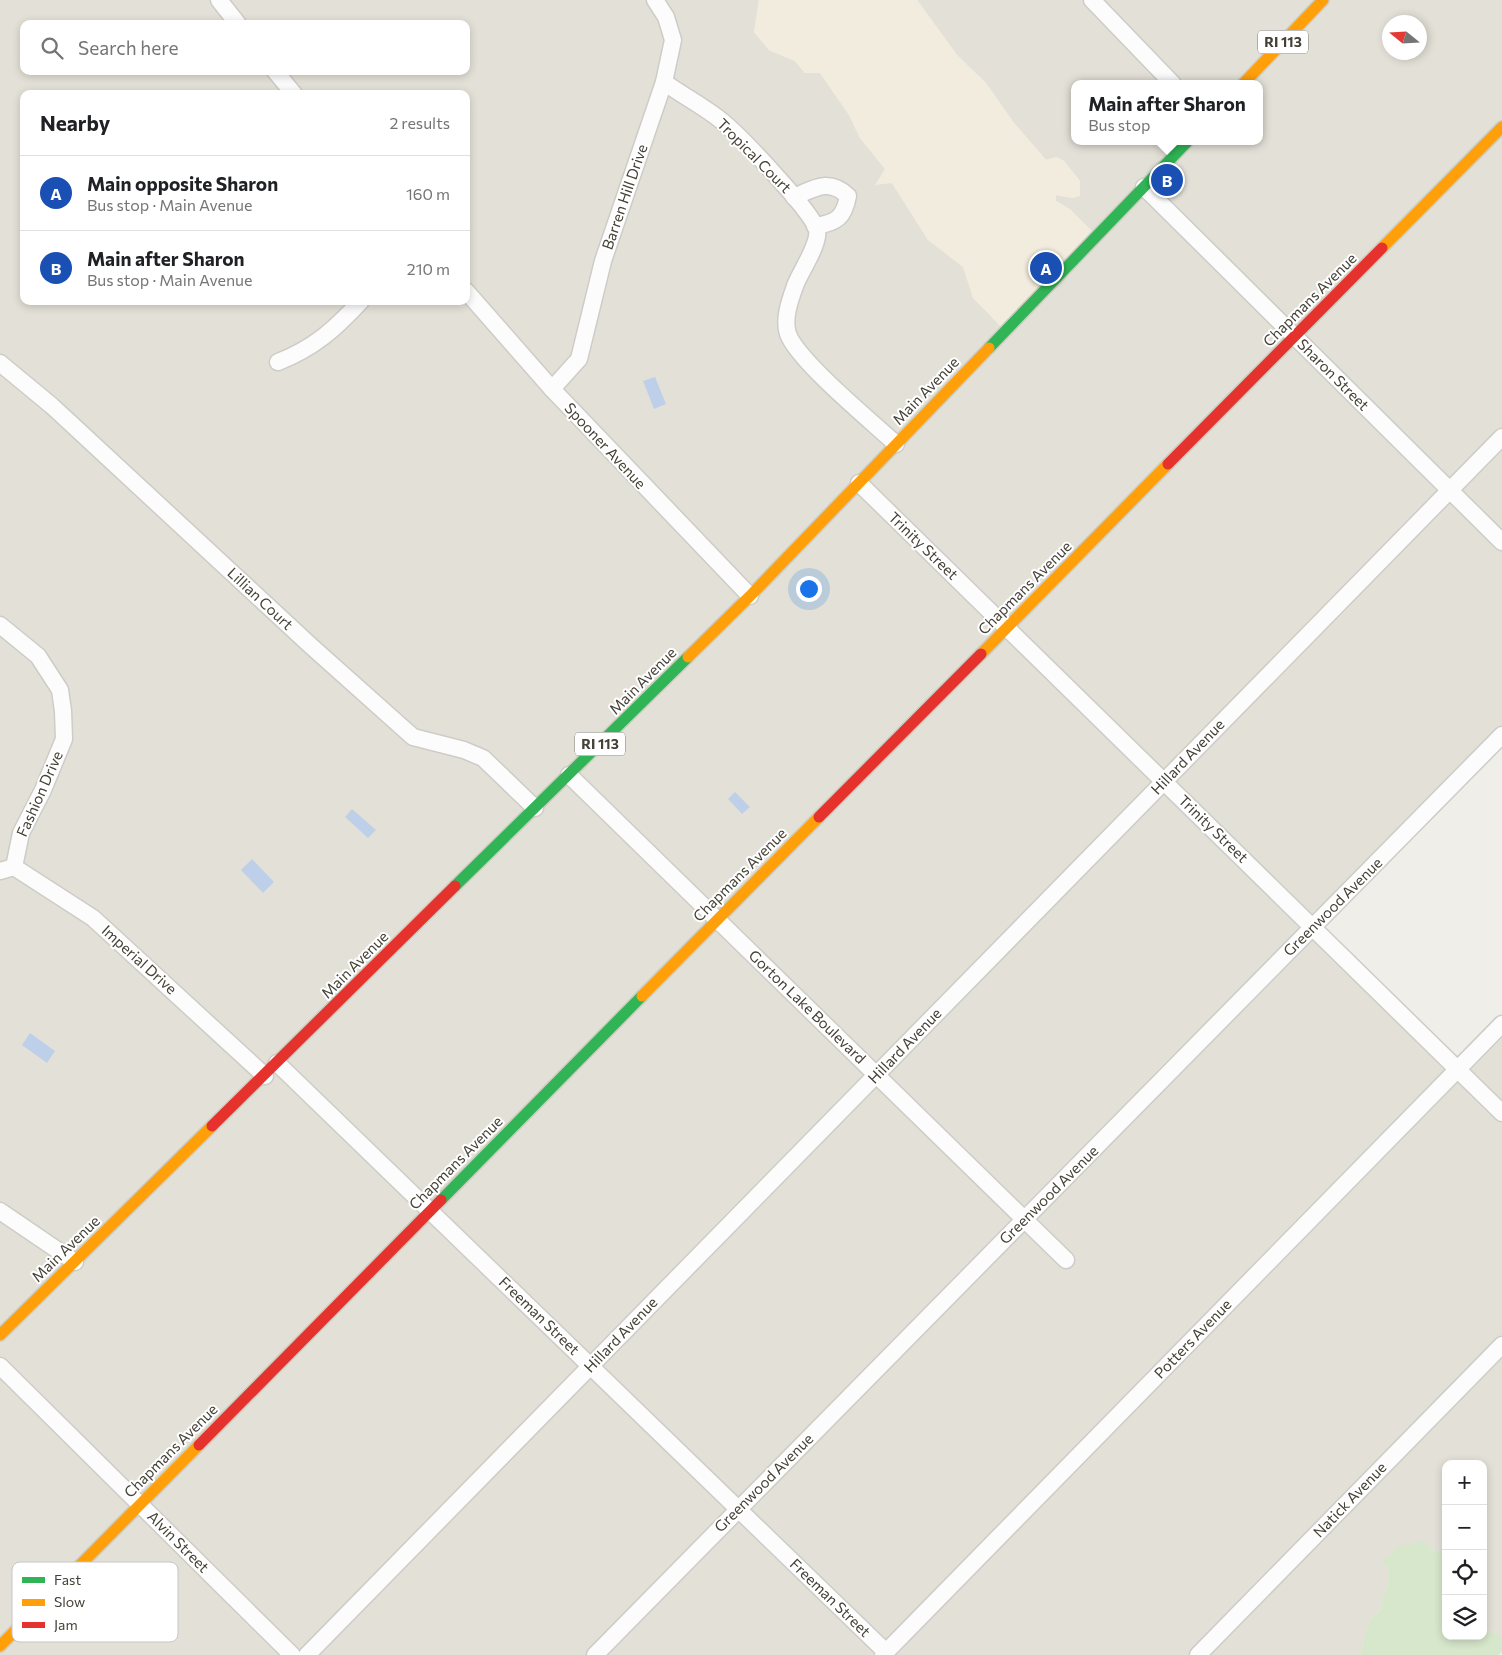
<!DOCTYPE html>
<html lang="en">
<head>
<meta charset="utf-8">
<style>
	body { margin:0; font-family:Commissioner,sans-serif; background:#f2f2f2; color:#202124 }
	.controls { position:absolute; right:15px; bottom:15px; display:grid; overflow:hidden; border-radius:10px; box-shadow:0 2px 8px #0003 }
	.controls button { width:45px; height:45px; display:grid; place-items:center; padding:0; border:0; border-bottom:1px solid #e0e0e0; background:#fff; color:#202124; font:25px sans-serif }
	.compass { position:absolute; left:1382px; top:15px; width:45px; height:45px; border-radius:50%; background:#fff; box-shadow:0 2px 8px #0003; rotate:288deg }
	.you { position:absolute; left:808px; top:588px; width:18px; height:18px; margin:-12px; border:4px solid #fff; border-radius:50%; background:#1a73e8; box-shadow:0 0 0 8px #1a73e833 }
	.badge { display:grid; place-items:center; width:32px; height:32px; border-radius:50%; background:#111827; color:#fff; font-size:16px; font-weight:700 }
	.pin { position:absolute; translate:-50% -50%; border:2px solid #fff; box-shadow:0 1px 5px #0006 }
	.popup { position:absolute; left:1071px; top:80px; width:192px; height:65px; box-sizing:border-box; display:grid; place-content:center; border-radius:10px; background:#fff; filter:drop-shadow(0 1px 4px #0005); font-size:16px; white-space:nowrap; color:#757577 }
	.popup b { font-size:19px; color:#202124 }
	.popup::after { content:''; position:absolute; left:50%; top:100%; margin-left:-10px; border:10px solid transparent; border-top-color:#fff }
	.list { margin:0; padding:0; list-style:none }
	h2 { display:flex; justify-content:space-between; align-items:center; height:65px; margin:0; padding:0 20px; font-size:21px }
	h2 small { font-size:16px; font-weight:400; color:#757577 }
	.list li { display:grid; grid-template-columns:32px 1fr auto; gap:15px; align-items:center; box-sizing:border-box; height:75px; padding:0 20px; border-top:1px solid #e0e0e0 }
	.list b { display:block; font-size:19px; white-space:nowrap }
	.list p { margin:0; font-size:16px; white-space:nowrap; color:#757577 }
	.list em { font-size:16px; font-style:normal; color:#757577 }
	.icon { flex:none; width:28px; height:28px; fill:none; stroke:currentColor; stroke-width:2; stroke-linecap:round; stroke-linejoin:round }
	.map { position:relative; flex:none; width:1502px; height:1655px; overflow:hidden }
	.search { position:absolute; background:#fff; box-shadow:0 2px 8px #0003; left:20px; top:20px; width:450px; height:55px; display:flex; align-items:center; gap:12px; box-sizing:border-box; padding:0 18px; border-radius:10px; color:#757577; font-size:19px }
	.panel { position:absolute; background:#fff; box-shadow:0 2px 8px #0003; left:20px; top:90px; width:450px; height:215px; border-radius:10px }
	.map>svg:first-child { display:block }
	.residential { fill:#e3e1d7; fill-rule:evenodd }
	.commercial { fill:#f1ecdd }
	.green { fill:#d7e7cb }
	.water { fill:#bdcfe9 }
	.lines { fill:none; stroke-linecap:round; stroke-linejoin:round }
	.street-casing { stroke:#cdccc7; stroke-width:19 }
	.fast-casing { stroke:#cdccc1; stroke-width:14 }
	.slow-casing { stroke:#cdccc1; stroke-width:14 }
	.jam-casing { stroke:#cdccc1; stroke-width:14 }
	.street { stroke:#fdfcfc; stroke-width:16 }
	.fast { stroke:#30b455; stroke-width:11 }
	.slow { stroke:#ff9f0a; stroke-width:11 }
	.jam { stroke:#e5322d; stroke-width:11 }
	.labels { text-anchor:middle; stroke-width:4; stroke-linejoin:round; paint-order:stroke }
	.shield { fill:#fff; stroke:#7c7a72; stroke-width:1 }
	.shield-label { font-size:14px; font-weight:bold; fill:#444136 }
	.street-label { font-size:15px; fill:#444136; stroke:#fff }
	.key { fill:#fff; stroke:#c7c6c3; stroke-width:1 }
	.key-label { font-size:14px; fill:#444136 }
</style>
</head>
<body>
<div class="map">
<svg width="1502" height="1655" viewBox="0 0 1502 1655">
	<rect width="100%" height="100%" fill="#efeee9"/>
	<path class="residential" d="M0,0H759L754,32L769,50L795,61L805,73H820L849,115L860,138L885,169L882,183H892L928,240L964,267L973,298L1071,210L1056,201V195L1073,198L1080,181L1064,161L1056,157L1046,160L1014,123L986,83L957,55L917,0H1502V731L1312,924L1455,1067L1502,1027V1636L1483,1629V1464H1446V1556L1429,1547L1382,1562L1388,1570L1389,1579L1380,1610L1369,1621L1360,1655H0ZM1390,22H1420V52H1390ZM24,24H466V71H24ZM1074,84H1260V141H1074ZM24,94H466V301H24Z"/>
	<polygon class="commercial" points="759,0 917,0 957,55 986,83 1014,123 1046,160 1056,157 1064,161 1080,181 1080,196 1073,198 1056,195 1056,201 1071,210 1097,236 1005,331 973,298 963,267 928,240 892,183 875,185 885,169 860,138 849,115 820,73 805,73 795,61 769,50 754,32"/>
	<polygon class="green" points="1424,1541 1429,1547 1446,1556 1443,1584 1446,1636 1483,1636 1483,1629 1502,1636 1502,1652 1498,1655 1360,1655 1369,1621 1380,1610 1389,1579 1388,1570 1382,1562 1399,1546"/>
	<g class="water">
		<polygon points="655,377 666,404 654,409 643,381"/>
		<polygon points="735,792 750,807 742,814 728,799"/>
		<polygon points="352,809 376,830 368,838 345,817"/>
		<polygon points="252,859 274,882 263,893 241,870"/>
		<polygon points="30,1033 55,1051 47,1063 22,1045"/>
	</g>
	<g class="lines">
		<g class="street-casing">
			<g id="street">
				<polyline points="219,0 238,24"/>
				<polyline points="1092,0 1173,84"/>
				<polyline points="275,71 294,94"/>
				<path d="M664,82C683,96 705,107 723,122C741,137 812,211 817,230C820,244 800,272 795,286C790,300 783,319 788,334C798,361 871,421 896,444"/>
				<polyline points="1144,187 1502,542"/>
				<path d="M794,197C815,188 829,178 848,196C844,218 836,223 815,226"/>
				<polyline points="466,291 552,389 750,596"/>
				<path d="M278,362C314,348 335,329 361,301"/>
				<polyline points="0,363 52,406 311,646 413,737 464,750 483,758 535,808"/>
				<polyline points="552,389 579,359 603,261 664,82 673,40 666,17 655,0"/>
				<polyline points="859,483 1502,1113"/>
				<polyline points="0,625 38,656 60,690 63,711 64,739 43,790 21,833 14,867"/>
				<polyline points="569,775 1066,1260"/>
				<polyline points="0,871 14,867 93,918 265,1076"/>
				<polyline points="277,1063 886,1652"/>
				<polyline points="0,1211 75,1262"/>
				<polyline points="0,1366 292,1655"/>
				<polyline points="307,1655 1502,437"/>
				<polyline points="595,1655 1502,735"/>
				<polyline points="883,1655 1502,1024"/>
				<polyline points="1198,1655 1502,1345"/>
			</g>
		</g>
		<g class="fast-casing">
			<g id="fast">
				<polyline points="989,348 1188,141"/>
				<polyline points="455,886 688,657"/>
				<polyline points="441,1200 642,996"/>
			</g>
		</g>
		<g class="slow-casing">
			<g id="slow">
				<polyline points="1243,84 1323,0"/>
				<polyline points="1382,248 1502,127"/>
				<polyline points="981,654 1168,464"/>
				<polyline points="688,657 750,596 989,348"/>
				<polyline points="642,996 819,817"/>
				<polyline points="0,1335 212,1126"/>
				<polyline points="0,1646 199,1445"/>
			</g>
		</g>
		<g class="jam-casing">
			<g id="jam">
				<polyline points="1168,464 1382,248"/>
				<polyline points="819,817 981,654"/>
				<polyline points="212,1126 455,886"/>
				<polyline points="199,1445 441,1200"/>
			</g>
		</g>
		<use href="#street" class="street"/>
		<use href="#fast" class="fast"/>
		<use href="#slow" class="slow"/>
		<use href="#jam" class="jam"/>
	</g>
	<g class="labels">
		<g class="shield">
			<rect x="1258" y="30.5" width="50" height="23" rx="4"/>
			<rect x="575" y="732.5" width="50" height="23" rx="4"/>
		</g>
		<g class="shield-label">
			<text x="1283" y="47">RI 113</text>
			<text x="600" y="749">RI 113</text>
		</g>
		<g class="street-label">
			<text transform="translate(754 156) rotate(45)" y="5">Tropical Court</text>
			<text transform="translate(625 197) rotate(-71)" y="5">Barren Hill Drive</text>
			<text transform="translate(1310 300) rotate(-45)" y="5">Chapmans Avenue</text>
			<text transform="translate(1333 375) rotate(45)" y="5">Sharon Street</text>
			<text transform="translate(926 391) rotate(-46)" y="5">Main Avenue</text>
			<text transform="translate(605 446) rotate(47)" y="5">Spooner Avenue</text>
			<text transform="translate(923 546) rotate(44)" y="5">Trinity Street</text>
			<text transform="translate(1025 588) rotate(-45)" y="5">Chapmans Avenue</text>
			<text transform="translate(260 599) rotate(43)" y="5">Lillian Court</text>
			<text transform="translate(643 681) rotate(-45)" y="5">Main Avenue</text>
			<text transform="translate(1188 757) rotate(-46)" y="5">Hillard Avenue</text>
			<text transform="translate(40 794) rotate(-66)" y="5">Fashion Drive</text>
			<text transform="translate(1213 829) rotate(44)" y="5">Trinity Street</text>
			<text transform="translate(740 875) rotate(-45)" y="5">Chapmans Avenue</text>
			<text transform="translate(1333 907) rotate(-45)" y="5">Greenwood Avenue</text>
			<text transform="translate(139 960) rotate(42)" y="5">Imperial Drive</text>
			<text transform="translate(355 965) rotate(-45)" y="5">Main Avenue</text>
			<text transform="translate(807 1007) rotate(44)" y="5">Gorton Lake Boulevard</text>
			<text transform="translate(905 1046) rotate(-46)" y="5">Hillard Avenue</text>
			<text transform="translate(456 1163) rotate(-45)" y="5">Chapmans Avenue</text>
			<text transform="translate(1049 1195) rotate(-45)" y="5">Greenwood Avenue</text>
			<text transform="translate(66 1249) rotate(-44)" y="5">Main Avenue</text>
			<text transform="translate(539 1316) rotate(44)" y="5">Freeman Street</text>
			<text transform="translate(621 1335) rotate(-46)" y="5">Hillard Avenue</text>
			<text transform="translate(1193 1339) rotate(-46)" y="5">Potters Avenue</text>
			<text transform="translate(171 1451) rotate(-45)" y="5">Chapmans Avenue</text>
			<text transform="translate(764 1483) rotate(-45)" y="5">Greenwood Avenue</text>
			<text transform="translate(1350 1500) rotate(-46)" y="5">Natick Avenue</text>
			<text transform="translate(178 1542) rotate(45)" y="5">Alvin Street</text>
			<text transform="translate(830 1598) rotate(44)" y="5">Freeman Street</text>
		</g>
	</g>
	<rect x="12" y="1562" width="166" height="80" rx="8" class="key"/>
	<rect x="22" y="1577" width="23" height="6" fill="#30b455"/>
	<rect x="22" y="1599" width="23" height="7" fill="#ff9f0a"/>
	<rect x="22" y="1622" width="23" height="6" fill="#e5322d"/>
	<g class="key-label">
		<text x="54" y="1585">Fast</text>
		<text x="54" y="1607">Slow</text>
		<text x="54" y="1630">Jam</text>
	</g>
</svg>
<div class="controls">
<button>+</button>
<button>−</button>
<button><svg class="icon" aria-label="locate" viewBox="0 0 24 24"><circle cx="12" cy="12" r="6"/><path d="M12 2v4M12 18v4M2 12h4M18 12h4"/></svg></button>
<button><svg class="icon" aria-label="layers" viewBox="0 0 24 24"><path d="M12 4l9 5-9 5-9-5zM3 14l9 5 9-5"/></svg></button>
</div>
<svg class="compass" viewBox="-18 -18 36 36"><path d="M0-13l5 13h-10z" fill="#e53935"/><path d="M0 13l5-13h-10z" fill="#757577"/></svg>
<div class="you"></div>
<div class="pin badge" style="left:1046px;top:268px;background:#1a4fb4">A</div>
<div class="pin badge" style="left:1167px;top:180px;background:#1a4fb4">B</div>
<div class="popup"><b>Main after Sharon</b>Bus stop</div>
<div class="search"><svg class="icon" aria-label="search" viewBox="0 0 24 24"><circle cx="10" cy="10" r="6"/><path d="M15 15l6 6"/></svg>Search here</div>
<section class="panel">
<h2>Nearby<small>2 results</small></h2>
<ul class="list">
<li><span class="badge" style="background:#1a4fb4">A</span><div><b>Main opposite Sharon</b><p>Bus stop · Main Avenue</p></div><em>160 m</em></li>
<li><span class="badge" style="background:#1a4fb4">B</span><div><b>Main after Sharon</b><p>Bus stop · Main Avenue</p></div><em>210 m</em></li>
</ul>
</section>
</div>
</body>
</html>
